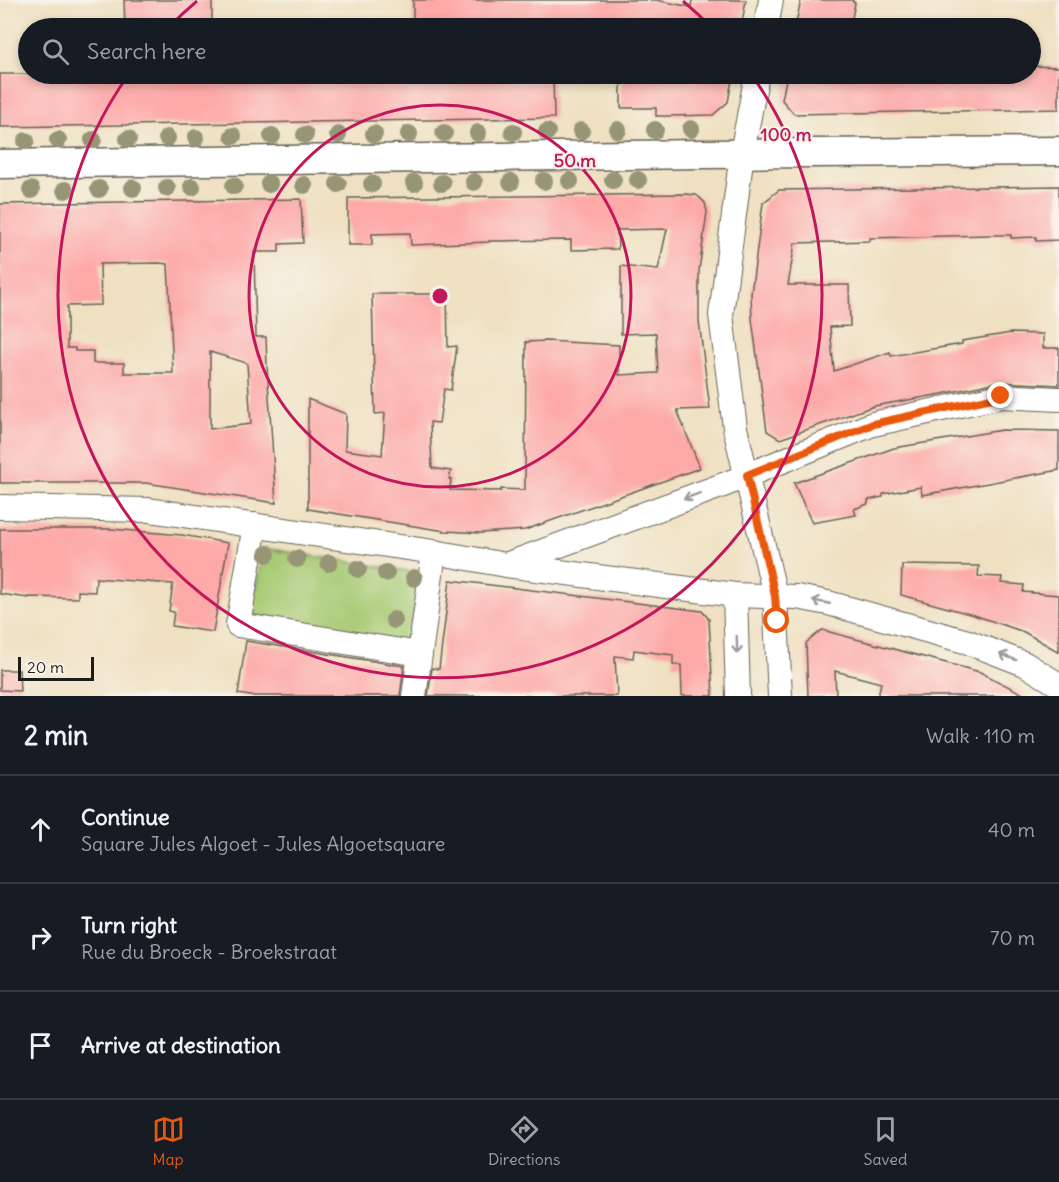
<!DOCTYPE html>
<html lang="en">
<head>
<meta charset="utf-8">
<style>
	body { margin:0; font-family:Delius,sans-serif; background:#20242c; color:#f1f3f6 }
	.scale { position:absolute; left:18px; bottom:15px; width:76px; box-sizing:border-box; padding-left:6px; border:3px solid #1c1c1c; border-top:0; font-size:16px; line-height:21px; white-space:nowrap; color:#1c1c1c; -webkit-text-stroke:4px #f7f3e8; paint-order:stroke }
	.stop { position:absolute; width:18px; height:18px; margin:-14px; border:4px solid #ea580c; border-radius:50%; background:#fff }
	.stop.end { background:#ea580c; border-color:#fff; box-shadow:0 2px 6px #0008 }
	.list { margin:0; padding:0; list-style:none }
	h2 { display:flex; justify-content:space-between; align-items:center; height:78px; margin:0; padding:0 24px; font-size:26px }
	h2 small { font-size:20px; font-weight:400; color:#9ea1a6 }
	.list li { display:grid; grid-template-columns:39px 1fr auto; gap:18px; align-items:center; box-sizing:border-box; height:108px; padding:0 24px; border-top:2px solid #363941 }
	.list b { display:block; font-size:22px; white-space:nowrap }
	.list p { margin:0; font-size:20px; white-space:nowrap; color:#9ea1a6 }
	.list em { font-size:20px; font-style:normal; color:#9ea1a6 }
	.icon { flex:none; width:33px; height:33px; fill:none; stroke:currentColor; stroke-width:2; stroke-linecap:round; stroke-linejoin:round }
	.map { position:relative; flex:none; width:1059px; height:696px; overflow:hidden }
	.search { position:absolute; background:#171b24; box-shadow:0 3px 9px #0003; left:18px; right:18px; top:18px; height:66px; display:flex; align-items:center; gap:15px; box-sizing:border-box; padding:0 21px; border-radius:33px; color:#9ea1a6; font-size:22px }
	.sheet { height:402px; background:#171b24 }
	nav { display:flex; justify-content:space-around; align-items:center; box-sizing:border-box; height:84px; border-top:2px solid #363941; background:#171b24; font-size:16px; color:#9ea1a6 }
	nav a { display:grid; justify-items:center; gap:3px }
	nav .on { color:#ea580c }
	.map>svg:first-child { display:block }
	.green { fill:#a7ca73; stroke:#627348; stroke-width:1.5 }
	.building { fill:#fda9a8; fill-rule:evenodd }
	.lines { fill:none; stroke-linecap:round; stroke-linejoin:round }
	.minor-casing { stroke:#666156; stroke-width:26 }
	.tertiary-casing { stroke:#666156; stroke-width:31 }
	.minor { stroke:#fff; stroke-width:24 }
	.tertiary { stroke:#fff; stroke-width:28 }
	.tree { fill:#969677 }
	.oneway { stroke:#999 }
	.route { stroke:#ea580c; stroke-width:8 }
	.ring { fill:none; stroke:#c2185b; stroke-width:3 }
	.centre { fill:#c2185b; stroke:#f7f3e8; stroke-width:3 }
	.ring-label { font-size:18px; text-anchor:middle; font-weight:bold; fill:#c2185b; stroke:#f7f3e8; stroke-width:4.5; stroke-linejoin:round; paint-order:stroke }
</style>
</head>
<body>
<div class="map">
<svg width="1059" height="696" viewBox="0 0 1059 696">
	<rect width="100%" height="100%" fill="#f7f3e8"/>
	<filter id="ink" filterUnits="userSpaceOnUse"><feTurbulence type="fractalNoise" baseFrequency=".0167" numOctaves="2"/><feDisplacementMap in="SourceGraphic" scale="12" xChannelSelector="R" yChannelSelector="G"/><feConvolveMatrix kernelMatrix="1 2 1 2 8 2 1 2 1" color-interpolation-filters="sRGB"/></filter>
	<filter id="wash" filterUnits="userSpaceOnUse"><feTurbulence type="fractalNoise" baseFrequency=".008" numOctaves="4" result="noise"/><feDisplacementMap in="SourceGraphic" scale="24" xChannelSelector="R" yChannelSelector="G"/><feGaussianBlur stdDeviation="1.35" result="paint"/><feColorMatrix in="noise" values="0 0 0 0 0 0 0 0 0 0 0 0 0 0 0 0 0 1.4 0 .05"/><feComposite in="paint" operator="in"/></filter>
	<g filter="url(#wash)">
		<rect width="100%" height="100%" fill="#efe0c1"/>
		<polygon class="green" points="263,548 419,573 412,628 408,639 402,643 254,616 252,608"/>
		<g id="blocks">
			<g class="building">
				<polygon points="124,0 212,0 212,28 125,28"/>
				<polygon points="413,0 656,0 691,7 692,0 746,0 741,28 413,28"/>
				<polygon points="801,0 853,0 853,2 855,3 850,28 795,28"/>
				<polygon points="1030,66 1059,67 1059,109 794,114 782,100 787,74 1030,74"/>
				<polygon points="0,74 189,74 189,77 281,76 281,74 553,74 554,118 0,127"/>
				<polygon points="621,74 733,74 728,102 713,115 669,116 656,116 656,108 621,108"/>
				<polygon points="1059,186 1059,240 1036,241 1036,237 1011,238 1011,235 989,235 870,238 870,241 795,243 788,285 849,285 850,326 830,327 834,371 890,352 891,356 962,344 962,341 1011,333 1043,334 1043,348 1059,348 1059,385 998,382 942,394 874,406 780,439 767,431 752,319 751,294 763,203 779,190"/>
				<polygon points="686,194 696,195 699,197 705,203 707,212 699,271 699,321 710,409 677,410 700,468 525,530 481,533 445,531 308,509 308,399 346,414 345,450 382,455 385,413 375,414 372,294 447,294 448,347 457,346 451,390 444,389 439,423 430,422 432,468 451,471 449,479 451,479 450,490 501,491 501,489 525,490 526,342 546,341 619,345 619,375 658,373 656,333 621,334 621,266 658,270 667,229 617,230 618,249 571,250 571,240 489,241 489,242 411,245 410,233 372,234 372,245 348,245 348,198"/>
				<path d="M301,199L303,243L279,244V252H254L256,337H266L267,366L276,503L146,483H0V204ZM159,263L168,264L173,373H124V363H93V351H75V348H67V306L101,305L100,264ZM210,352L247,363L251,424L210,429Z"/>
				<polygon points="1002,430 1059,431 1059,470 922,495 921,487 883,494 883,497 868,500 868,504 854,509 856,515 812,523 794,483 894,448"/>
				<polygon points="0,529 111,529 182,535 228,543 213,632 172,626 174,612 169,611 173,584 96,578 95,592 78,591 78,598 28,597 28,598 0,594"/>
				<polygon points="902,565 979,566 978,576 1002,577 1001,583 1024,585 1023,592 1059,595 1059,652 1024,632 977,616 901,595"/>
				<polygon points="450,580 702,611 709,619 713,696 682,696 681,665 673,665 673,655 634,650 633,658 615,656 617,696 428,696 432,668 439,669"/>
				<polygon points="822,630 980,672 1027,696 878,696 881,683 835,671 836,696 808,696 806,643"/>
				<polygon points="246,641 404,666 400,696 250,696 238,694"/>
				<polygon points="0,670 19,670 20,691 0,690"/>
			</g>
		</g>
	</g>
	<g filter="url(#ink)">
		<use href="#blocks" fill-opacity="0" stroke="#666156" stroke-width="1.5"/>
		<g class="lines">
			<g class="minor-casing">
				<g id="minor">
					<polyline points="766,28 771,0"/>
					<polyline points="757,74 742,153 721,315 735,428 775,595 780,696"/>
					<polyline points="0,507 149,510 434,552 506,565 735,595 797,597 828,603 968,642 1025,664 1059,685"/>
					<polyline points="255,525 238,625 420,654 434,552"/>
					<polyline points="511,563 726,484 873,424 1001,396 1059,399"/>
					<polyline points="735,595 738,696"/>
					<polyline points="414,696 420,654"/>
				</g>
			</g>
			<g class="tertiary-casing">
				<polyline id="tertiary" points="0,164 703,154 1059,151"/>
			</g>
			<use href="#minor" class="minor"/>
			<use href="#tertiary" class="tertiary"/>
		</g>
		<g class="tree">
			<circle cx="691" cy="129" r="9"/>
			<circle cx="618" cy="130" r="9"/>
			<circle cx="655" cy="130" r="9"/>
			<circle cx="581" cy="131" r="9"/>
			<circle cx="513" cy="132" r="9"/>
			<circle cx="547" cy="132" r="9"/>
			<circle cx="444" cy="133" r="9"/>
			<circle cx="478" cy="133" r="9"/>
			<circle cx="374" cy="134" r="9"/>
			<circle cx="409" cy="134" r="9"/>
			<circle cx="305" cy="135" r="9"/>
			<circle cx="338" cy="135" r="9"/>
			<circle cx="233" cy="136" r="9"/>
			<circle cx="272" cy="136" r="9"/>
			<circle cx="167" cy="138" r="9"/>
			<circle cx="196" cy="138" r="9"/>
			<circle cx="128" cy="139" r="9"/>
			<circle cx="58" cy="140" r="9"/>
			<circle cx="93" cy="140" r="9"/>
			<circle cx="26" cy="141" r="9"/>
			<circle cx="613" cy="180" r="9"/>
			<circle cx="638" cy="180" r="9"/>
			<circle cx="544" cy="181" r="9"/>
			<circle cx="570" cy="181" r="9"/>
			<circle cx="474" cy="182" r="9"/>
			<circle cx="511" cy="182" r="9"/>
			<circle cx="414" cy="183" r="9"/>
			<circle cx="442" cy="183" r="9"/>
			<circle cx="269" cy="184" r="9"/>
			<circle cx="338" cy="184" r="9"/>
			<circle cx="372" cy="184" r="9"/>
			<circle cx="304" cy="185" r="9"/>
			<circle cx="234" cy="186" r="9"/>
			<circle cx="192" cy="187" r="9"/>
			<circle cx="133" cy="188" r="9"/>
			<circle cx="167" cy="188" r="9"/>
			<circle cx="99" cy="189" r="9"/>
			<circle cx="31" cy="190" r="9"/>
			<circle cx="65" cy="190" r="9"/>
			<circle cx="267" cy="554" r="9"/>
			<circle cx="297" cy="559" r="9"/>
			<circle cx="329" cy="563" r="9"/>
			<circle cx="358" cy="569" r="9"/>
			<circle cx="386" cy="573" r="9"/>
			<circle cx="414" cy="578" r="9"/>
			<circle cx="394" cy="620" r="9"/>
		</g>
		<defs><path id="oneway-shaft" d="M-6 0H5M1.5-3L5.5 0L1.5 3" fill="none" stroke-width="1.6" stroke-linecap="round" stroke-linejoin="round" transform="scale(1.5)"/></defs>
		<g class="oneway">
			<use href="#oneway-shaft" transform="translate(692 496) rotate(160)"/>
			<use href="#oneway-shaft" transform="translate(821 602) rotate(-169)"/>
			<use href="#oneway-shaft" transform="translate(737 645) rotate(88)"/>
			<use href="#oneway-shaft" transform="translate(1008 657) rotate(-159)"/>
		</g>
	</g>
	<g class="lines" filter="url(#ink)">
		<polyline class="route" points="777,621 775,596 747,475 873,424 1001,396"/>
	</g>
	<g class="ring">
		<circle cx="440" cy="296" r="191"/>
		<path d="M168 28A382 382 0 0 1 197 1M683 1A382 382 0 0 1 712 28M751 74A382 382 0 1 1 129 74"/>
	</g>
	<circle cx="440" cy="296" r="9" class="centre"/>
	<g class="ring-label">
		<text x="786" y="141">100 m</text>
		<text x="575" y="167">50 m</text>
	</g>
</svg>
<div class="scale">20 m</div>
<div class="stop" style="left:777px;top:621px"></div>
<div class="stop end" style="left:1001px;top:396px"></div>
<div class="search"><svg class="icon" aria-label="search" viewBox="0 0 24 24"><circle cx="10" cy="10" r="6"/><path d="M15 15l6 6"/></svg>Search here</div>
</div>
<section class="sheet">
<h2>2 min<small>Walk · 110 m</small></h2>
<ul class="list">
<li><svg class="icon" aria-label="ahead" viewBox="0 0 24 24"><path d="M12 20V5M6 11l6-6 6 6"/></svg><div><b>Continue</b><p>Square Jules Algoet - Jules Algoetsquare</p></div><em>40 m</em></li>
<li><svg class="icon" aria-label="right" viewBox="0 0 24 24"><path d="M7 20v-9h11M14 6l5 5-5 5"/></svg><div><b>Turn right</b><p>Rue du Broeck - Broekstraat</p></div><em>70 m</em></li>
<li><svg class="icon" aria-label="arrive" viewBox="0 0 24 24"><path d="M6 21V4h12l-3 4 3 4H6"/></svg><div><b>Arrive at destination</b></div></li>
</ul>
</section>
<nav>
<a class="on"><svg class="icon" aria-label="map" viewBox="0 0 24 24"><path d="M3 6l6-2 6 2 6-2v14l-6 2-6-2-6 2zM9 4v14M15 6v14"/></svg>Map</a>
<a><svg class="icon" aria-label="directions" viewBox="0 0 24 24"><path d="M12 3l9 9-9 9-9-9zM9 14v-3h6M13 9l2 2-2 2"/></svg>Directions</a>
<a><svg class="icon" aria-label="saved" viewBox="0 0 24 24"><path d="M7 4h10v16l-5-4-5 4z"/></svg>Saved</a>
</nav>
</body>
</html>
